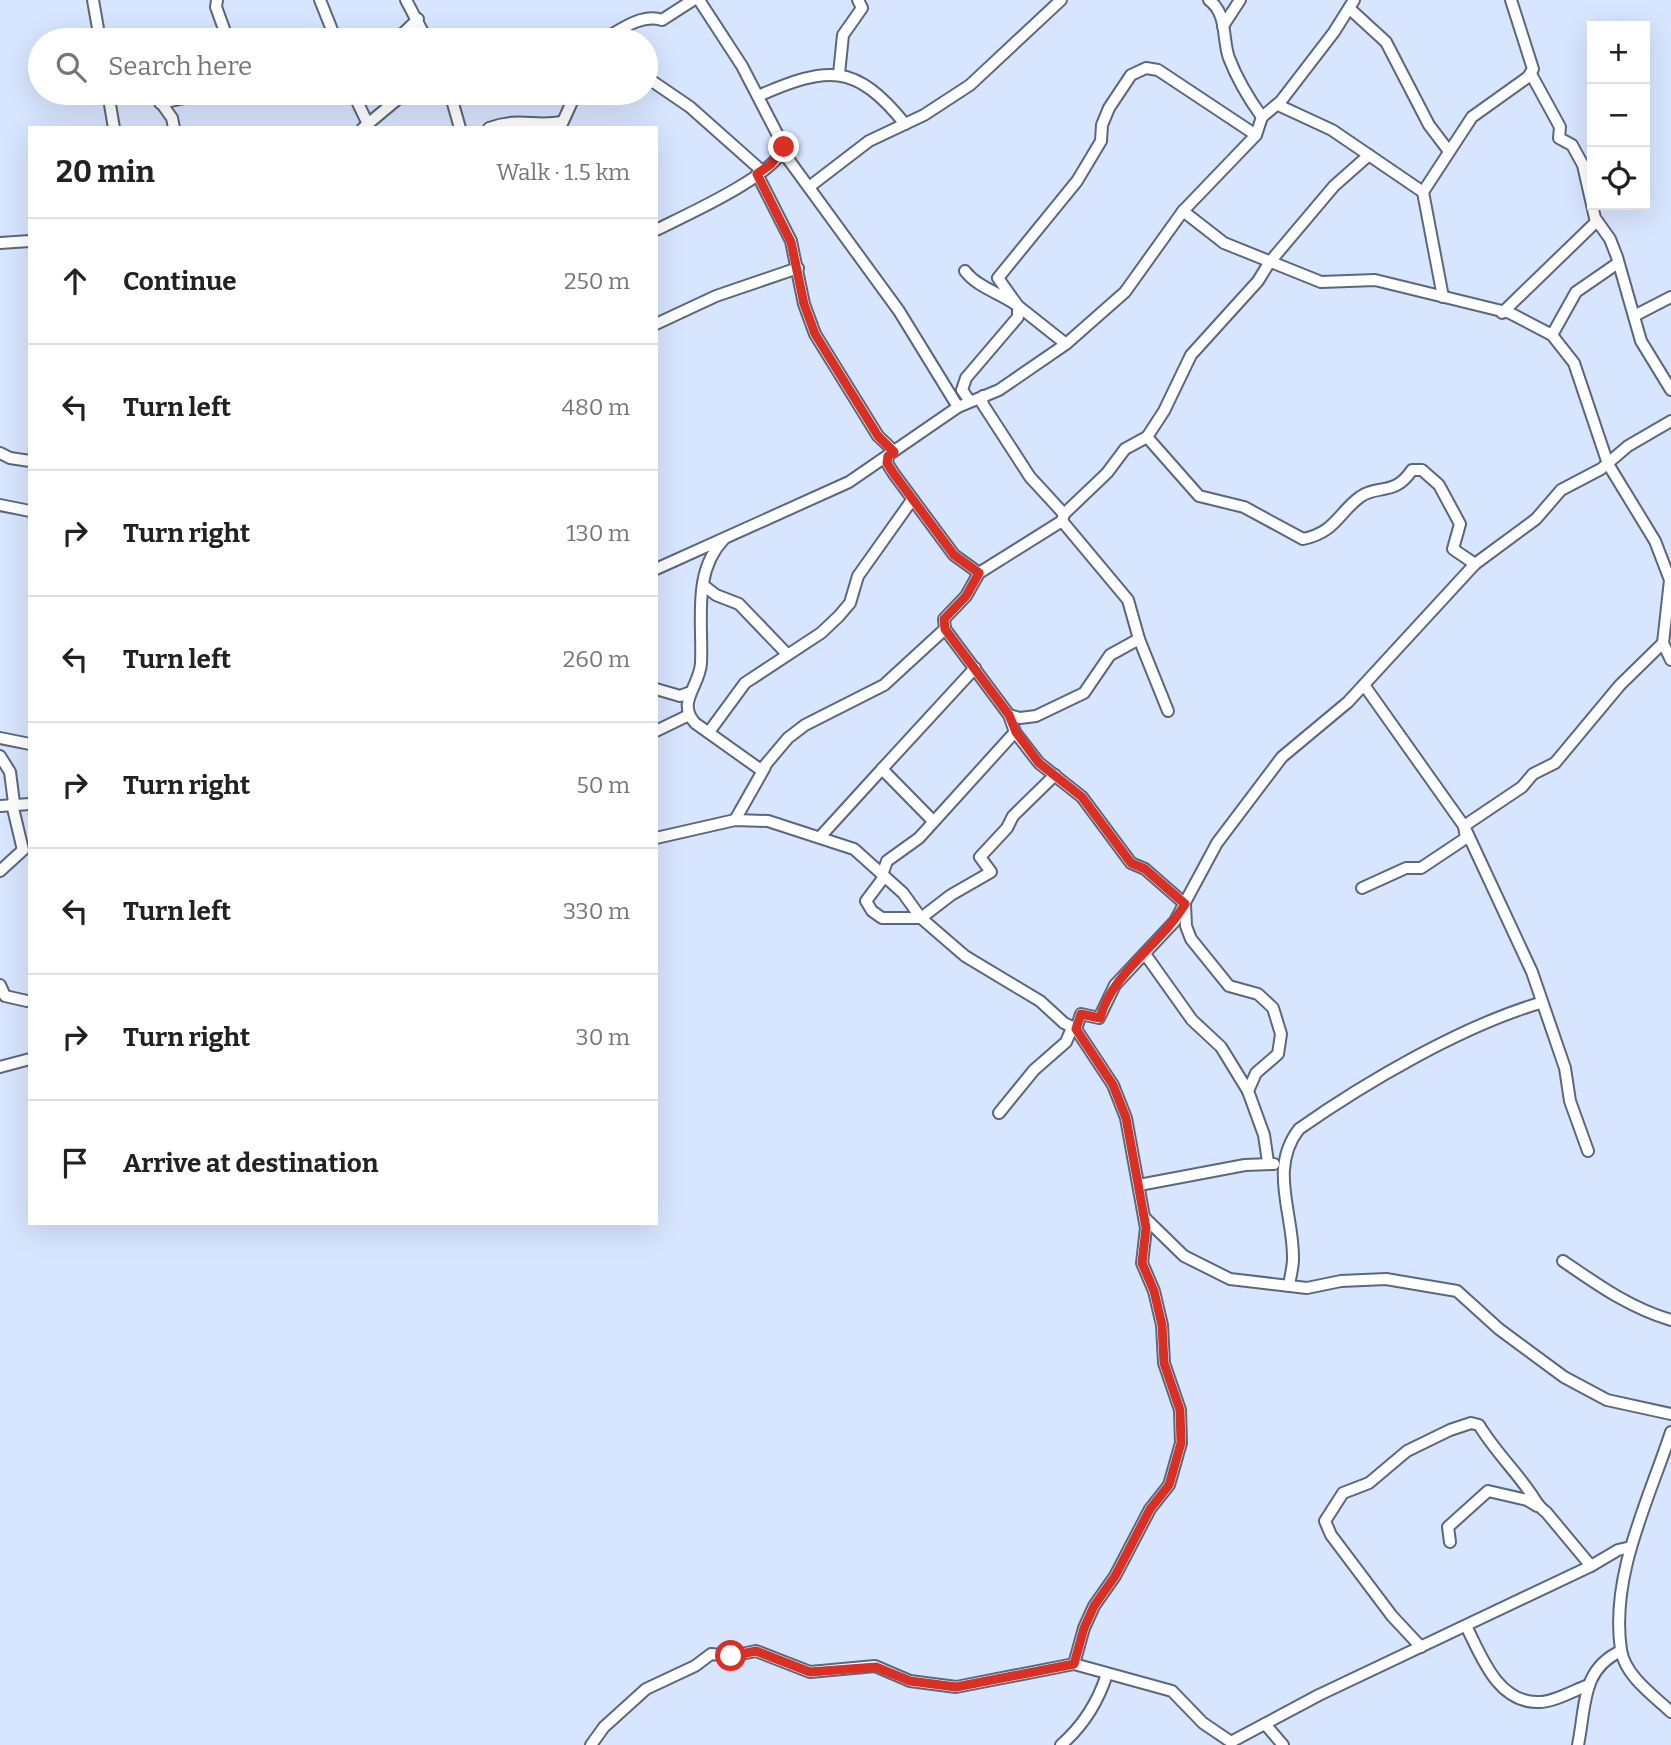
<!DOCTYPE html>
<html lang="en">
<head>
<meta charset="utf-8">
<style>
	body { margin:0; font-family:Bitter,serif; background:#f6f6f6; color:#222 }
	.controls { position:absolute; right:21px; top:21px; display:grid; overflow:hidden; border-radius:0px; box-shadow:0 7px 28px #0002 }
	.controls button { width:63px; height:63px; display:grid; place-items:center; padding:0; border:0; border-bottom:2px solid #e0e0e0; background:#fff; color:#222; font:35px sans-serif }
	.stop { position:absolute; width:21px; height:21px; margin:-16px; border:5px solid #d93025; border-radius:50%; background:#fff }
	.stop.end { background:#d93025; border-color:#fff; box-shadow:0 2px 7px #0008 }
	.list { margin:0; padding:0; list-style:none }
	h2 { display:flex; justify-content:space-between; align-items:center; height:91px; margin:0; padding:0 28px; font-size:30px }
	h2 small { font-size:23px; font-weight:400; color:#767676 }
	.list li { display:grid; grid-template-columns:46px 1fr auto; gap:21px; align-items:center; box-sizing:border-box; height:126px; padding:0 28px; border-top:2px solid #e0e0e0 }
	.list b { display:block; font-size:26px; white-space:nowrap }
	.list em { font-size:23px; font-style:normal; color:#767676 }
	.icon { flex:none; width:38px; height:38px; fill:none; stroke:currentColor; stroke-width:2; stroke-linecap:round; stroke-linejoin:round }
	.map { position:relative; flex:none; width:1671px; height:1745px; overflow:hidden }
	.search { position:absolute; background:#fff; box-shadow:0 7px 28px #0002; left:28px; top:28px; width:630px; height:77px; display:flex; align-items:center; gap:18px; box-sizing:border-box; padding:0 24px; border-radius:38px; color:#767676; font-size:26px }
	.panel { position:absolute; background:#fff; box-shadow:0 7px 28px #0002; left:28px; top:126px; width:630px; height:1099px; border-radius:0px }
	.map>svg:first-child { display:block }
	.lines { fill:none; stroke-linecap:round; stroke-linejoin:round }
	.street-casing { stroke:#5a677c; stroke-width:14 }
	.street { stroke:#fff; stroke-width:10 }
	.route { stroke:#d93025; stroke-width:9 }
</style>
</head>
<body>
<div class="map">
<svg width="1671" height="1745" viewBox="0 0 1671 1745">
	<rect width="100%" height="100%" fill="#d7e5fe"/>
	<g class="lines">
		<g class="street-casing">
			<g id="street">
				<polyline points="93,0 100,40"/>
				<polyline points="217,0 216,7 228,40"/>
				<polyline points="320,0 336,40"/>
				<polyline points="406,0 427,40"/>
				<path d="M1209,0C1228,14 1222,39 1229,58C1237,79 1249,99 1262,117"/>
				<polyline points="1350,9 1386,42 1429,125 1448,150"/>
				<polyline points="1223,26 1240,0"/>
				<polyline points="396,40 418,19"/>
				<path d="M603,40C620,30 642,13 662,20L693,0"/>
				<polyline points="839,74 843,35 862,8 858,0"/>
				<polyline points="1531,74 1560,127 1559,138 1572,145 1583,165 1595,218 1610,239 1617,257 1641,341 1671,390"/>
				<polyline points="646,77 690,107 762,171"/>
				<polyline points="108,93 114,128"/>
				<polyline points="154,93 172,118 174,128"/>
				<polyline points="353,93 368,124"/>
				<polyline points="450,93 460,128"/>
				<path d="M758,96C827,66 855,62 905,124"/>
				<polyline points="160,103 211,93"/>
				<polyline points="1278,105 1332,130 1423,192"/>
				<polyline points="363,128 405,93"/>
				<path d="M489,128C520,117 533,127 562,122"/>
				<polyline points="560,128 576,93"/>
				<polyline points="783,152 899,311 958,407"/>
				<polyline points="757,174 791,241 804,304 815,334 878,436 894,451"/>
				<polyline points="809,187 869,141 924,115 970,85 1061,0"/>
				<polyline points="1183,211 1224,243 1321,282 1375,280 1510,313 1552,335 1574,363 1608,464 1655,541 1670,580 1663,643 1671,660"/>
				<path d="M656,230C684,216 776,175 784,147L742,66L699,0"/>
				<polyline points="0,243 30,241"/>
				<path d="M965,271C978,288 1001,293 1018,306V317L966,378L962,390L969,400"/>
				<polyline points="1443,297 1423,192 1472,117 1528,77 1533,69 1511,0"/>
				<polyline points="1502,313 1596,222"/>
				<polyline points="1634,316 1671,297"/>
				<polyline points="656,324 716,296 798,268"/>
				<polyline points="1552,335 1576,292 1618,263"/>
				<polyline points="1066,344 1018,306 998,278 1077,181 1101,141 1102,125 1109,108 1131,75 1146,68 1158,70 1256,135"/>
				<polyline points="983,396 982,403 1030,477 1064,514"/>
				<path d="M1147,437L1199,496L1244,507L1303,539C1336,532 1338,513 1360,497C1377,484 1394,497 1412,470H1422L1439,485L1460,524L1453,549L1475,564"/>
				<polyline points="0,453 10,458 30,461"/>
				<polyline points="888,456 887,463 894,474 954,555 979,573"/>
				<polyline points="0,505 30,511"/>
				<polyline points="1062,521 1128,600 1139,639 1168,711"/>
				<path d="M724,539C692,572 703,621 701,663C700,686 676,702 695,723L761,770L788,738L805,725L884,685L945,629L944,619L966,596L979,573L1062,521L1064,514L1107,473L1125,449L1147,437L1164,411L1191,355L1258,281L1269,263L1334,186L1369,155"/>
				<polyline points="656,569 849,482 958,407 999,390 1066,344 1125,292 1183,211 1256,135 1262,117 1281,101 1334,32 1354,0"/>
				<polyline points="703,585 716,595 739,604 787,654"/>
				<polyline points="945,629 1009,715 1015,732 1039,763 1082,797 1131,863 1145,869 1185,904 1186,926 1191,939 1229,986 1258,994 1273,1008 1281,1034 1278,1054 1256,1073 1248,1091 1264,1135 1268,1162"/>
				<polyline points="1364,685 1464,826 1532,972 1565,1068 1570,1101 1588,1151"/>
				<polyline points="656,689 680,696 688,693"/>
				<polyline points="1009,715 1020,718 1036,716 1084,693 1110,655 1139,639"/>
				<polyline points="656,731 689,715"/>
				<polyline points="709,732 745,683 821,633 839,616 850,603 858,576 912,500"/>
				<polyline points="0,738 30,744"/>
				<polyline points="0,756 10,772 14,803"/>
				<polyline points="0,806 30,804"/>
				<polyline points="735,820 765,767"/>
				<polyline points="933,821 882,769 975,668"/>
				<polyline points="820,837 882,769"/>
				<polyline points="656,838 735,820 768,821 854,849 903,893 921,918 965,956 1040,1001 1064,1023 1076,1029"/>
				<polyline points="0,871 23,850 12,804"/>
				<polyline points="882,875 887,861 919,838 1015,732"/>
				<polyline points="884,877 866,901 872,911 882,918 921,918 951,895 991,872 980,857 1007,828 1013,816 1055,775"/>
				<polyline points="1362,888 1406,868 1421,868 1466,838 1464,826 1522,787 1533,774 1555,763 1620,685 1663,643"/>
				<polyline points="1145,954 1192,1020 1221,1047 1248,1091"/>
				<polyline points="0,985 5,996 27,1001"/>
				<polyline points="0,1067 30,1059"/>
				<polyline points="999,1113 1034,1070 1066,1042 1072,1028"/>
				<polyline points="1139,1185 1245,1165 1274,1164"/>
				<polyline points="1144,1217 1184,1256 1230,1279 1307,1288 1341,1281 1386,1279 1457,1291 1499,1329 1564,1377 1607,1400 1671,1414"/>
				<path d="M1563,1261C1598,1285 1630,1308 1671,1320"/>
				<path d="M1289,1286C1290,1277 1293,1268 1293,1259C1294,1214 1268,1169 1299,1129C1366,1082 1462,1026 1540,1003"/>
				<path d="M1671,1432C1648,1502 1610,1576 1621,1650C1625,1676 1654,1696 1671,1712"/>
				<polyline points="1450,1542 1448,1527 1488,1491 1527,1500 1537,1506"/>
				<path d="M1466,1626C1481,1655 1497,1702 1537,1702C1553,1703 1574,1690 1589,1685"/>
				<path d="M1421,1647L1392,1616L1331,1535L1325,1521L1343,1493L1369,1483L1407,1451L1450,1430L1471,1423L1479,1425C1494,1450 1513,1468 1529,1491C1536,1500 1537,1506 1546,1512L1591,1566"/>
				<polyline points="1074,1664 1084,1628 1094,1606 1115,1576 1150,1509 1169,1485 1181,1443 1180,1410 1164,1363 1162,1325 1154,1291 1142,1263 1146,1228 1126,1118 1113,1085 1076,1029 1081,1014 1099,1018 1115,985 1175,921 1217,843 1282,757 1348,702 1475,564 1536,519 1561,490 1601,469 1628,446 1671,421"/>
				<polyline points="1265,1724 1283,1745"/>
				<polyline points="591,1745 604,1727 646,1689 695,1666 711,1654 731,1656 756,1651 810,1672 875,1666 910,1681 956,1687 1074,1664 1172,1691 1203,1723 1231,1742 1319,1695 1591,1566 1618,1550 1631,1547"/>
				<path d="M1061,1745C1083,1726 1098,1702 1107,1674"/>
				<path d="M1578,1745C1586,1706 1581,1669 1621,1651"/>
			</g>
		</g>
		<use href="#street" class="street"/>
	</g>
	<g class="lines">
		<path class="route" d="M731,1656L756,1651L810,1672L876,1667L910,1681L956,1687L1074,1664L1084,1628L1094,1606L1115,1576L1150,1509L1169,1485L1181,1443L1180,1410L1164,1363L1162,1325L1154,1291L1142,1263L1146,1228L1126,1118L1113,1085L1076,1029L1081,1014L1100,1018C1111,974 1161,944 1185,904L1145,869L1131,863L1082,797L1039,763L1016,732L1009,715L945,629L944,619L966,596L979,573L954,555L894,474L887,463L888,456L894,452L878,436L815,334L804,304L791,242L757,174L771,164L784,147"/>
	</g>
</svg>
<div class="controls">
<button>+</button>
<button>−</button>
<button><svg class="icon" aria-label="locate" viewBox="0 0 24 24"><circle cx="12" cy="12" r="6"/><path d="M12 2v4M12 18v4M2 12h4M18 12h4"/></svg></button>
</div>
<div class="stop" style="left:731px;top:1656px"></div>
<div class="stop end" style="left:784px;top:147px"></div>
<div class="search"><svg class="icon" aria-label="search" viewBox="0 0 24 24"><circle cx="10" cy="10" r="6"/><path d="M15 15l6 6"/></svg>Search here</div>
<section class="panel">
<h2>20 min<small>Walk · 1.5 km</small></h2>
<ul class="list">
<li><svg class="icon" aria-label="ahead" viewBox="0 0 24 24"><path d="M12 20V5M6 11l6-6 6 6"/></svg><div><b>Continue</b></div><em>250 m</em></li>
<li><svg class="icon" aria-label="left" viewBox="0 0 24 24"><path d="M17 20v-9H6M10 6l-5 5 5 5"/></svg><div><b>Turn left</b></div><em>480 m</em></li>
<li><svg class="icon" aria-label="right" viewBox="0 0 24 24"><path d="M7 20v-9h11M14 6l5 5-5 5"/></svg><div><b>Turn right</b></div><em>130 m</em></li>
<li><svg class="icon" aria-label="left" viewBox="0 0 24 24"><path d="M17 20v-9H6M10 6l-5 5 5 5"/></svg><div><b>Turn left</b></div><em>260 m</em></li>
<li><svg class="icon" aria-label="right" viewBox="0 0 24 24"><path d="M7 20v-9h11M14 6l5 5-5 5"/></svg><div><b>Turn right</b></div><em>50 m</em></li>
<li><svg class="icon" aria-label="left" viewBox="0 0 24 24"><path d="M17 20v-9H6M10 6l-5 5 5 5"/></svg><div><b>Turn left</b></div><em>330 m</em></li>
<li><svg class="icon" aria-label="right" viewBox="0 0 24 24"><path d="M7 20v-9h11M14 6l5 5-5 5"/></svg><div><b>Turn right</b></div><em>30 m</em></li>
<li><svg class="icon" aria-label="arrive" viewBox="0 0 24 24"><path d="M6 21V4h12l-3 4 3 4H6"/></svg><div><b>Arrive at destination</b></div></li>
</ul>
</section>
</div>
</body>
</html>
